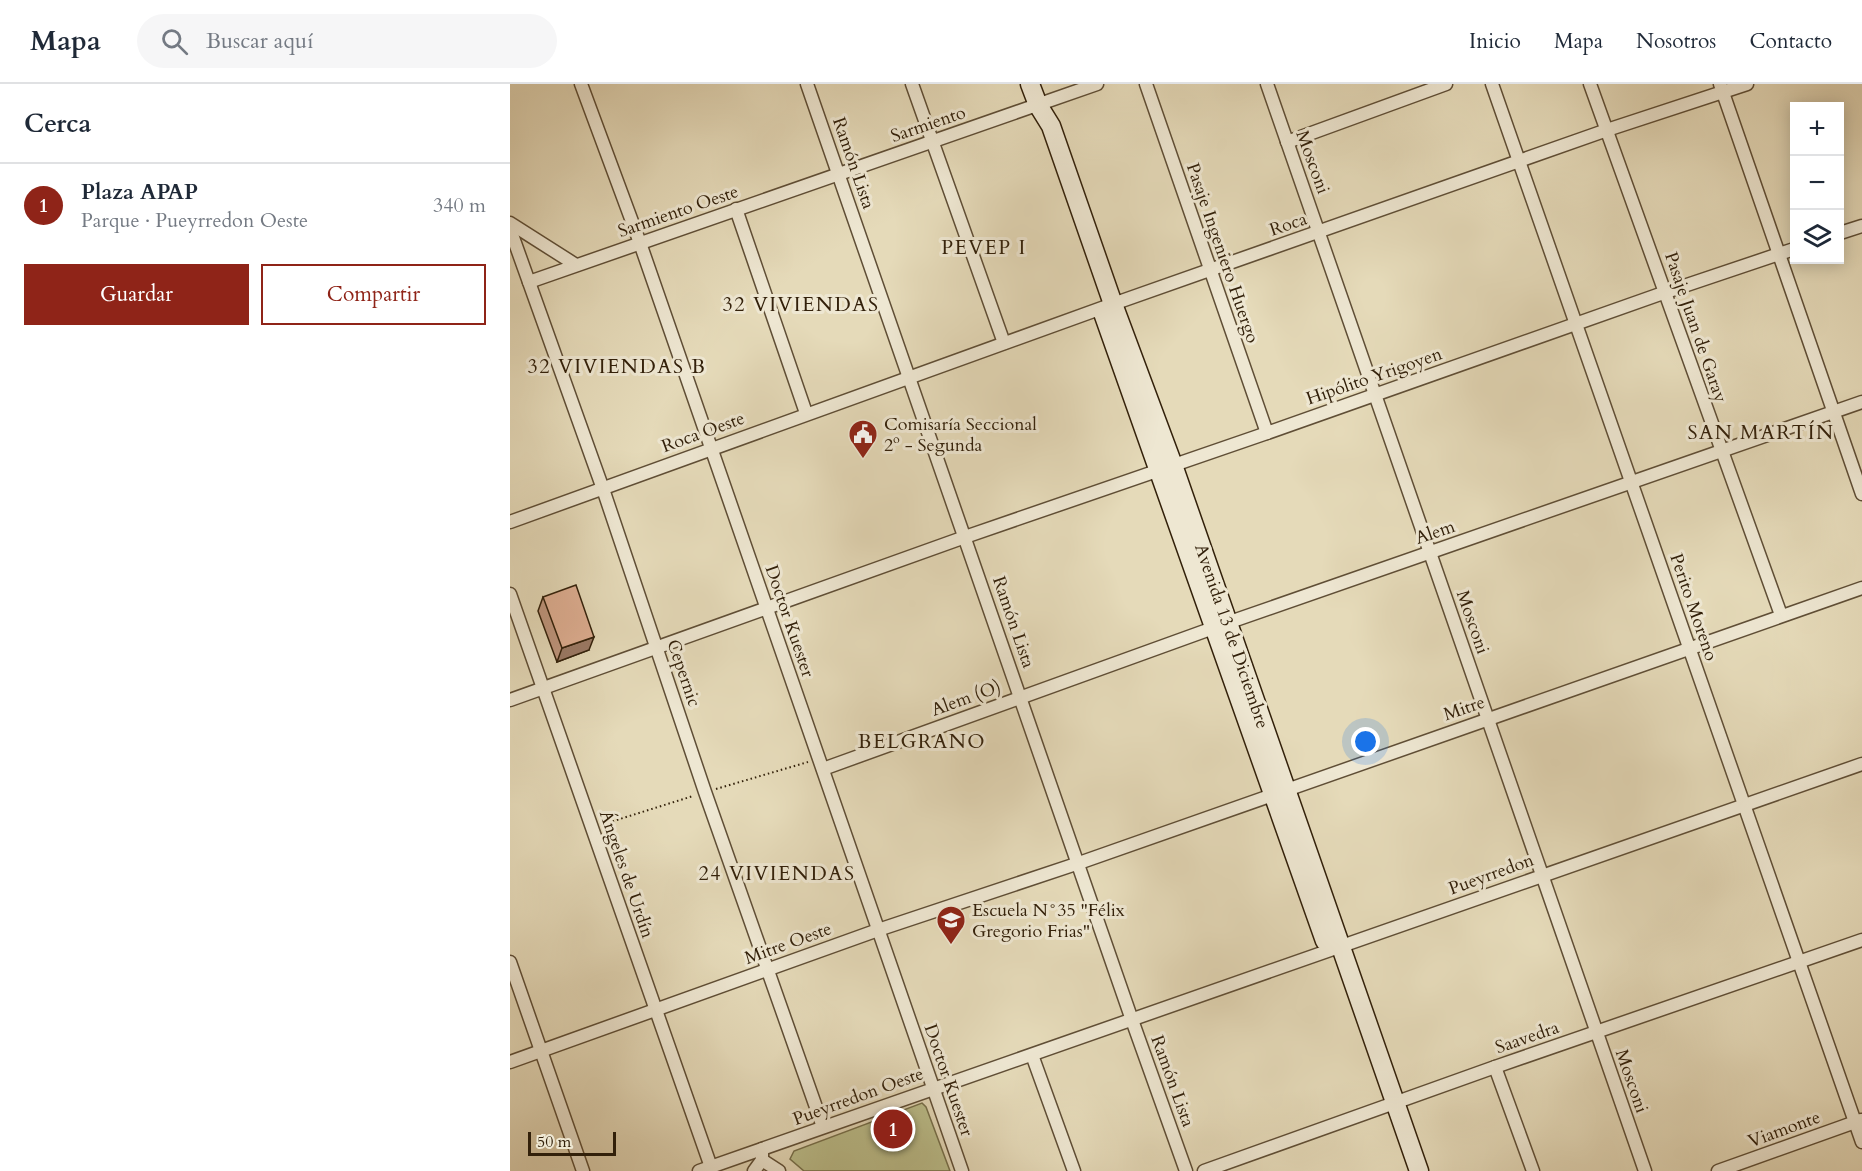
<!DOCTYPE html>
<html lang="es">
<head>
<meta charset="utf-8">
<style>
	body { margin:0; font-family:Cardo,serif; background:#f6f6f7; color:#1f2937 }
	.controls { position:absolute; right:18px; top:18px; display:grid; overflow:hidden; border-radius:0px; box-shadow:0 3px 15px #0003 }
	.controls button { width:54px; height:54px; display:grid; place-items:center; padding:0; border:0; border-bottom:2px solid #e0e1e3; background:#fff; color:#1f2937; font:30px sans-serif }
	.scale { position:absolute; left:18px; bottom:15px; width:88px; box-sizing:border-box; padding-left:6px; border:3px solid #32200a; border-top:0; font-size:16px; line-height:21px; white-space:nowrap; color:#32200a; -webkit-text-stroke:4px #eee7d2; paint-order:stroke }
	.you { position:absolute; left:856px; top:658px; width:21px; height:21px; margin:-15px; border:4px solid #fff; border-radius:50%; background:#1a73e8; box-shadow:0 0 0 9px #1a73e833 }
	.badge { display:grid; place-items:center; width:39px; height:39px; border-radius:50%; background:#8f2418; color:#fff; font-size:20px; font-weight:700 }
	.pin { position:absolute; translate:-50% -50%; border:3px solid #fff; box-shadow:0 2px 6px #0006 }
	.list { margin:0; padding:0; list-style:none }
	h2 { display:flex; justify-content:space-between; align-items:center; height:78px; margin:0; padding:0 24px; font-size:26px }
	h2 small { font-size:20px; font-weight:400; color:#747a83 }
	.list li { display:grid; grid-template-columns:39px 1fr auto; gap:18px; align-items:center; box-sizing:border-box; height:84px; padding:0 24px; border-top:2px solid #e0e1e3 }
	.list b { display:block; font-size:22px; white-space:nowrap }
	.list p { margin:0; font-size:20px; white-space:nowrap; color:#747a83 }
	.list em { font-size:20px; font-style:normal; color:#747a83 }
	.actions { display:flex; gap:12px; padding:18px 24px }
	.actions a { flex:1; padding:14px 0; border:2px solid #8f2418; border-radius:0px; text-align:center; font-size:21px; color:#8f2418 }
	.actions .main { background:#8f2418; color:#fff }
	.icon { flex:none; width:33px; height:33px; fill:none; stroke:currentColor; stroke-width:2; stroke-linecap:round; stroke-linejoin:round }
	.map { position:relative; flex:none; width:1352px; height:1087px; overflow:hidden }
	header { display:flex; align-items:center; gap:36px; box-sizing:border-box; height:84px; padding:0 30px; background:#fff; border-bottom:2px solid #e0e1e3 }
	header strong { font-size:28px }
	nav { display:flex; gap:33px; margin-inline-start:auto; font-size:21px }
	.search { width:420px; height:54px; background:#f6f6f7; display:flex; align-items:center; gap:15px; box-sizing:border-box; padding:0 21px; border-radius:33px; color:#747a83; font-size:22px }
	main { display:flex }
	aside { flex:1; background:#fff }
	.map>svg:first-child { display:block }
	.green { fill:#bbbe8b; stroke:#766f4a; stroke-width:1.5 }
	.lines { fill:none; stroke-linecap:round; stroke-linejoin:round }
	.street-casing { stroke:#5f4e36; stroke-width:15 }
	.secondary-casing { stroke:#32200a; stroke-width:21 }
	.path { stroke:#32200a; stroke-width:2; stroke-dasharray:1.5 3; stroke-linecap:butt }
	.street { stroke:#eee7d2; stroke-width:12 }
	.secondary { stroke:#eee7d2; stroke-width:18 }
	.wall { fill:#bf967e; stroke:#32200a; stroke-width:1.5 }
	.shaded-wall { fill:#9b7a66; stroke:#32200a; stroke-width:1.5 }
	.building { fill:#deae92; stroke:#32200a; stroke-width:1.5 }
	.labels { text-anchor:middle; stroke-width:6; stroke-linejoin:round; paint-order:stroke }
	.street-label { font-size:18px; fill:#32200a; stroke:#eee7d2 }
	.poi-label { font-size:18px; fill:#32200a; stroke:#eee7d2; text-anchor:start }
	.neighbourhood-label { font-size:20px; letter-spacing:1.5px; fill:#32200a; stroke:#eee7d2 }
</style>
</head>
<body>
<header>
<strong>Mapa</strong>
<div class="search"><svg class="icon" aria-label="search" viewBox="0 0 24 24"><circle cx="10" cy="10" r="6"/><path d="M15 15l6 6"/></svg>Buscar aquí</div>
<nav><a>Inicio</a><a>Mapa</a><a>Nosotros</a><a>Contacto</a></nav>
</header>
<main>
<aside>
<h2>Cerca<small></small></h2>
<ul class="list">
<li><span class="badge">1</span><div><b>Plaza APAP</b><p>Parque · Pueyrredon Oeste</p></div><em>340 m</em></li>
</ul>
<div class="actions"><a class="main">Guardar</a><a>Compartir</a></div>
</aside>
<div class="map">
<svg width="1352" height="1087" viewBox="0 0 1352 1087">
	<rect width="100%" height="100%" fill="#e5dab9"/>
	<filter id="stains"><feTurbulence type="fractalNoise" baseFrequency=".00333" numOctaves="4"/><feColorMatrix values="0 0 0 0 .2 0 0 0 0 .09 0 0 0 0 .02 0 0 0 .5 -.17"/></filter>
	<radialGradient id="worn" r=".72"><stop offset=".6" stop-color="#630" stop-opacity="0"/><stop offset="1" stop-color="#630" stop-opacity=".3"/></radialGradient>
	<polygon class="green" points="412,1019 416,1023 440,1087 294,1087 280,1075 284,1067"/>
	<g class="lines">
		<g class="street-casing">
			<g id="street">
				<polyline points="71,0 130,159 452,1087"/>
				<polyline points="297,0 622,936 676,1087"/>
				<polyline points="402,0 494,259"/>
				<polyline points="636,0 757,349"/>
				<polyline points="757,0 1135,1087"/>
				<polyline points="982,0 1352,1058"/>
				<polyline points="1080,0 1271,531"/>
				<polyline points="1210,0 1352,410"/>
				<polyline points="777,58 936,0"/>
				<polyline points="226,125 296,329"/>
				<polyline points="0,139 66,181"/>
				<polyline points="0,145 93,405 195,708 313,1043"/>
				<polyline points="1330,149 1352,142"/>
				<polyline points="19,198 587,0"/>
				<polyline points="0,438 603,220 1097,46 1237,0"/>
				<polyline points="0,510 201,1083"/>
				<polyline points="0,616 455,453 757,349 1156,208 1284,165"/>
				<polyline points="313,685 717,539 1352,318"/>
				<polyline points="0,878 73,1087"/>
				<polyline points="522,971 564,1087"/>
				<polyline points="0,978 368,846 569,779 1352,504"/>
				<polyline points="985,983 1023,1087"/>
				<polyline points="252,1076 269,1087"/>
				<polyline points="189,1087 1352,680"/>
				<polyline points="244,1087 252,1076 252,1065"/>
				<polyline points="694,1087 985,983 1352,856"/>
				<polyline points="1208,1087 1351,1036"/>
			</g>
		</g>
		<g class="secondary-casing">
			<g id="secondary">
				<polyline points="520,0 528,21 541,42 603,220 663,381 909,1087"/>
				<polyline points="593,229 815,857"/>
			</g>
		</g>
		<g class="path">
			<polyline points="206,705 298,678"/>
			<polyline points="94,740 183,712"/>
		</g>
		<use href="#street" class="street"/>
		<use href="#secondary" class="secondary"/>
	</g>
	<polygon class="wall" points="33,513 79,566 47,578 28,527"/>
	<polygon class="shaded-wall" points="84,553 79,566 47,578 52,564"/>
	<polygon class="building" points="66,501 84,553 52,564 33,513"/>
	<defs>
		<g id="civic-pin" transform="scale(1.5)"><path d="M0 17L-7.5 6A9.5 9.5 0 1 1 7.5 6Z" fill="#8f2418" stroke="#eee7d2"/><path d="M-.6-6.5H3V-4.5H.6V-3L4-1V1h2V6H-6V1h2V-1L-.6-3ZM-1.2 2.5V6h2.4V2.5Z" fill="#fff"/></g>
		<g id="school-pin" transform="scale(1.5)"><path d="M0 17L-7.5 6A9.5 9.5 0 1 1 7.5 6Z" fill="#8f2418" stroke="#eee7d2"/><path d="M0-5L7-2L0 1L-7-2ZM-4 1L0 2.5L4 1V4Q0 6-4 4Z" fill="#fff"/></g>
	</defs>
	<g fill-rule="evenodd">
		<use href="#civic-pin" x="353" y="350"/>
		<use href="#school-pin" x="441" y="836"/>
	</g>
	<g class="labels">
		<g class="street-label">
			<text transform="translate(418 40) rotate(-19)" y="6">Sarmiento</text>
			<text transform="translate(803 78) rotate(70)" y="6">Mosconi</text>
			<text transform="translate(344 79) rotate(71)" y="6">Ramón Lista</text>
			<text transform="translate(168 127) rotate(-19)" y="6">Sarmiento Oeste</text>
			<text transform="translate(778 140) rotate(-19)" y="6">Roca</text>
			<text transform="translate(713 169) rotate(71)" y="6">Pasaje Ingeniero Huergo</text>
			<text transform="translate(1186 243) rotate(71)" y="6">Pasaje Juan de Garay</text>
			<text transform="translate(864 292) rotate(-19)" y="6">Hipólito Yrigoyen</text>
			<text transform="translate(193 348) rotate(-20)" y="6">Roca Oeste</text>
			<text transform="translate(925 448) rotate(-19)" y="6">Alem</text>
			<text transform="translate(1184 523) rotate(71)" y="6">Perito Moreno</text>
			<text transform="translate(280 537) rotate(71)" y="6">Doctor Kuester</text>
			<text transform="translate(504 538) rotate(71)" y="6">Ramón Lista</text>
			<text transform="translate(963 538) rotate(71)" y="6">Mosconi</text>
			<text transform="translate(722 552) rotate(71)" y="6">Avenida 13 de Diciembre</text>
			<text transform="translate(174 589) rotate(71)" y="6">Cepernic</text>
			<text transform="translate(456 614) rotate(-20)" y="6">Alem (O)</text>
			<text transform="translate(954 624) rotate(-19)" y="6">Mitre</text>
			<text transform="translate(117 790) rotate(71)" y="6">Ángeles de Urdín</text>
			<text transform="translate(981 790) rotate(-20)" y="6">Pueyrredon</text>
			<text transform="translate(278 859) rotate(-20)" y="6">Mitre Oeste</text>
			<text transform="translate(1017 953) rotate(-19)" y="6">Saavedra</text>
			<text transform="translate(439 996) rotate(71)" y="6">Doctor Kuester</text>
			<text transform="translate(663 997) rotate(70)" y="6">Ramón Lista</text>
			<text transform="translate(1122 997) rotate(71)" y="6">Mosconi</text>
			<text transform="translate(348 1012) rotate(-20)" y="6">Pueyrredon Oeste</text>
			<text transform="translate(1274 1045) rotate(-20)" y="6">Viamonte</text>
		</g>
		<g class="poi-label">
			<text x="374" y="346">Comisaría Seccional<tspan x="374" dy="21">2º - Segunda</tspan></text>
			<text x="462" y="832">Escuela N°35 "Félix<tspan x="462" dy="21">Gregorio Frias"</tspan></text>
		</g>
		<g class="neighbourhood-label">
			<text x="474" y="170">PEVEP I</text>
			<text x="291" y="227">32 VIVIENDAS</text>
			<text x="107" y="289">32 VIVIENDAS B</text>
			<text x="1251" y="355">SAN MARTÍN</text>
			<text x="412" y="664">BELGRANO</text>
			<text x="267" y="796">24 VIVIENDAS</text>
		</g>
	</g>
	<rect width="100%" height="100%" filter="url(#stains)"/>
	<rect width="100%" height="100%" fill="url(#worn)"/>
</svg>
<div class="controls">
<button>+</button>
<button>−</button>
<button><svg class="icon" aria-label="layers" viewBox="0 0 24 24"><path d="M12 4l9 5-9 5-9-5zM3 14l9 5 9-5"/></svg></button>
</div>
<div class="scale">50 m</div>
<div class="you"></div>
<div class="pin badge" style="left:383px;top:1045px">1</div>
</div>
</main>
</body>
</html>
